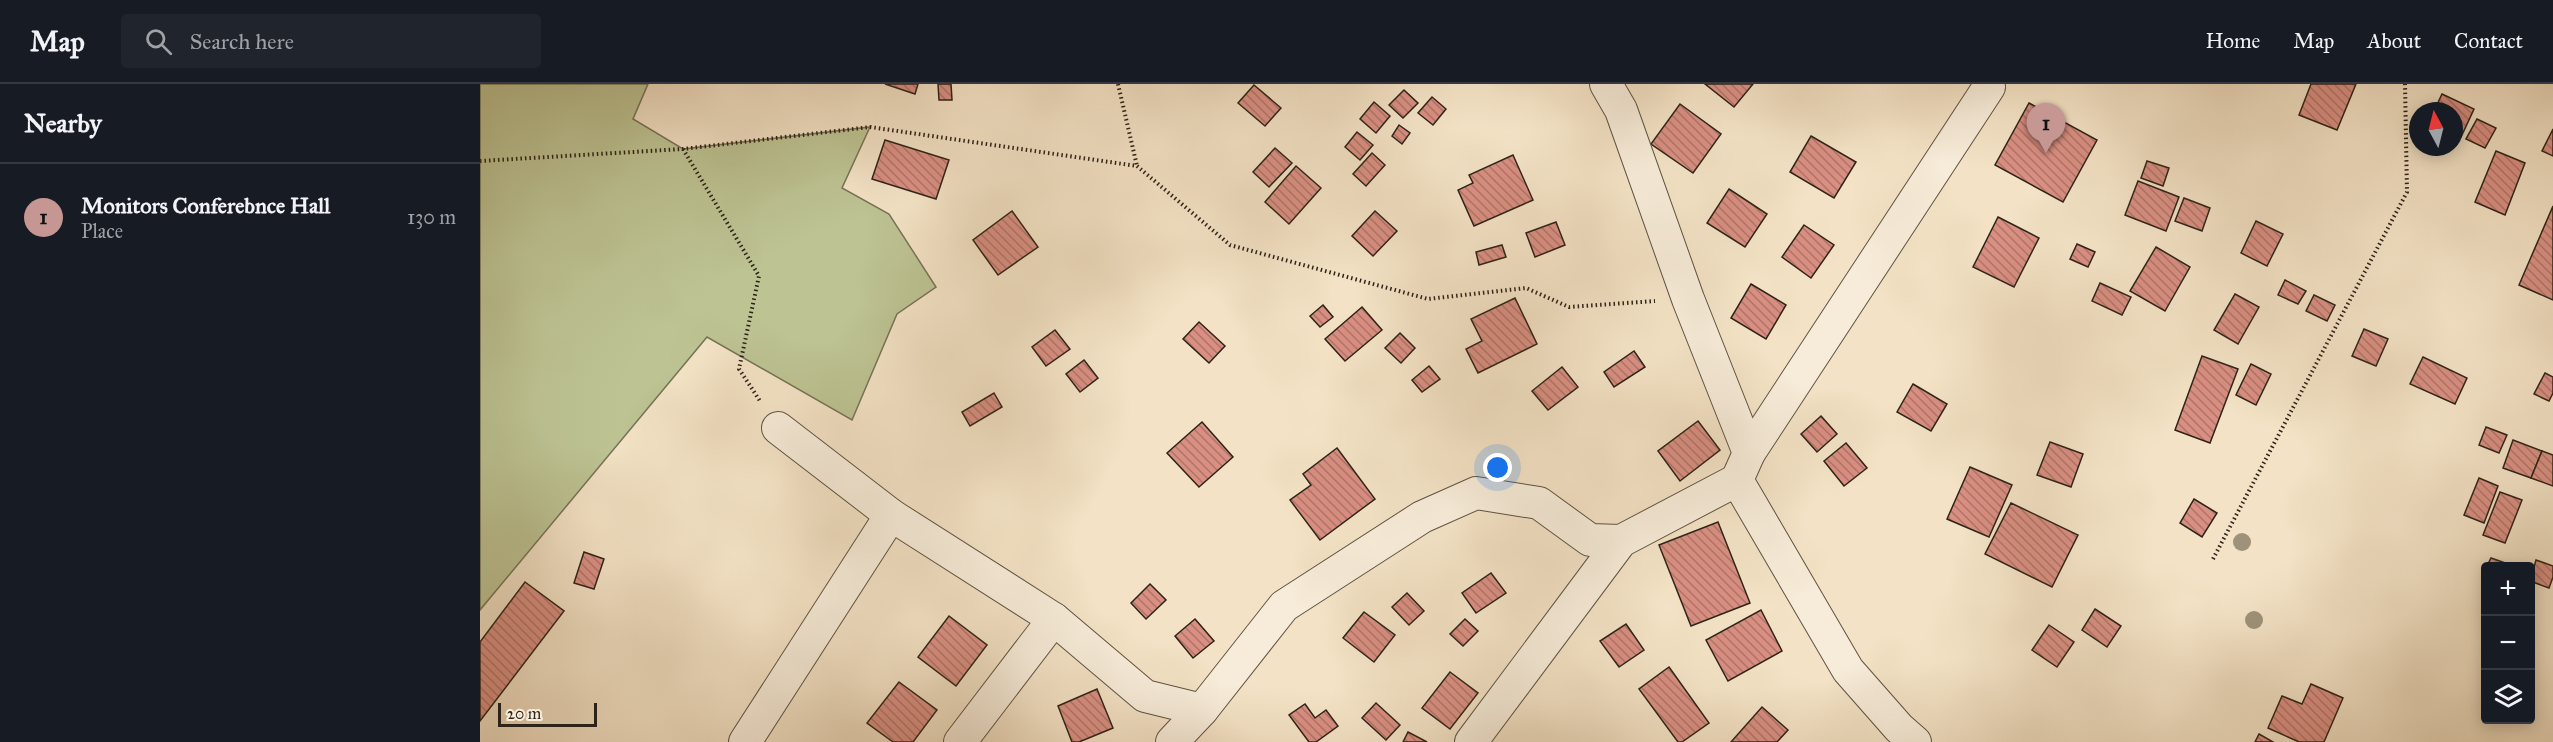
<!DOCTYPE html>
<html lang="en">
<head>
<meta charset="utf-8">
<style>
	body { margin:0; font-family:"IM FELL Great Primer",serif; background:#20242c; color:#f1f3f6 }
	.controls { position:absolute; right:18px; bottom:18px; display:grid; overflow:hidden; border-radius:6px; box-shadow:0 3px 15px #0003 }
	.controls button { width:54px; height:54px; display:grid; place-items:center; padding:0; border:0; border-bottom:2px solid #363941; background:#171b24; color:#f1f3f6; font:30px sans-serif }
	.compass { position:absolute; left:1929px; top:18px; width:54px; height:54px; border-radius:50%; background:#171b24; box-shadow:0 3px 15px #0003; rotate:353deg }
	.scale { position:absolute; left:18px; bottom:15px; width:99px; box-sizing:border-box; padding-left:6px; border:3px solid #2e2318; border-top:0; font-size:16px; line-height:21px; white-space:nowrap; color:#2e2318; -webkit-text-stroke:4px #f7ecd9; paint-order:stroke }
	.you { position:absolute; left:1018px; top:384px; width:21px; height:21px; margin:-15px; border:4px solid #fff; border-radius:50%; background:#1a73e8; box-shadow:0 0 0 9px #1a73e833 }
	.badge { display:grid; place-items:center; width:39px; height:39px; border-radius:50%; background:#c59692; color:#111; font-size:20px; font-weight:700 }
	.pin { position:absolute; translate:-50% -50px; filter:drop-shadow(0 2px 3px #0008) }
	.pin::after { content:''; position:absolute; top:32px; width:21px; height:18px; background:inherit; clip-path:polygon(0 0,100% 0,50% 100%) }
	.list { margin:0; padding:0; list-style:none }
	h2 { display:flex; justify-content:space-between; align-items:center; height:78px; margin:0; padding:0 24px; font-size:26px }
	h2 small { font-size:20px; font-weight:400; color:#9ea1a6 }
	.list li { display:grid; grid-template-columns:39px 1fr auto; gap:18px; align-items:center; box-sizing:border-box; height:108px; padding:0 24px; border-top:2px solid #363941 }
	.list b { display:block; font-size:22px; white-space:nowrap }
	.list p { margin:0; font-size:20px; white-space:nowrap; color:#9ea1a6 }
	.list em { font-size:20px; font-style:normal; color:#9ea1a6 }
	.icon { flex:none; width:33px; height:33px; fill:none; stroke:currentColor; stroke-width:2; stroke-linecap:round; stroke-linejoin:round }
	.map { position:relative; flex:none; width:2073px; height:658px; overflow:hidden }
	header { display:flex; align-items:center; gap:36px; box-sizing:border-box; height:84px; padding:0 30px; background:#171b24; border-bottom:2px solid #363941 }
	header strong { font-size:28px }
	nav { display:flex; gap:33px; margin-inline-start:auto; font-size:21px }
	.search { width:420px; height:54px; background:#20242c; display:flex; align-items:center; gap:15px; box-sizing:border-box; padding:0 21px; border-radius:6px; color:#9ea1a6; font-size:22px }
	main { display:flex }
	aside { flex:1; background:#171b24 }
	.map>svg:first-child { display:block }
	.grass { fill:#bdc393; stroke:#767356; stroke-width:1.5 }
	.building { fill:url(#building-back-hatch); stroke:#2e2318; stroke-width:1.5 }
	.lines { fill:none; stroke-linecap:round; stroke-linejoin:round }
	.street-casing { stroke:#5f5343; stroke-width:34 }
	.path { stroke:#2e2318; stroke-width:4; stroke-dasharray:1.5 3; stroke-linecap:butt }
	.street { stroke:#f7ecd9; stroke-width:32 }
	.tree { fill:#9e937a }
</style>
</head>
<body>
<header>
<strong>Map</strong>
<div class="search"><svg class="icon" aria-label="search" viewBox="0 0 24 24"><circle cx="10" cy="10" r="6"/><path d="M15 15l6 6"/></svg>Search here</div>
<nav><a>Home</a><a>Map</a><a>About</a><a>Contact</a></nav>
</header>
<main>
<aside>
<h2>Nearby<small></small></h2>
<ul class="list">
<li><span class="badge">1</span><div><b>Monitors Conferebnce Hall</b><p>Place</p></div><em>130 m</em></li>
</ul>
</aside>
<div class="map">
<svg width="2073" height="658" viewBox="0 0 2073 658">
	<defs>
		<pattern id="building-back-hatch" width="6" height="6" patternUnits="userSpaceOnUse" patternTransform="scale(1.5)"><rect width="6" height="6" fill="#d98f82"/><path d="M-1 5l2 2M0 0l6 6M5-1l2 2" fill="none" stroke="#b07469"/></pattern>
	</defs>
	<rect width="100%" height="100%" fill="#f3e2c5"/>
	<filter id="stains"><feTurbulence type="fractalNoise" baseFrequency=".00333" numOctaves="4"/><feColorMatrix values="0 0 0 0 .2 0 0 0 0 .09 0 0 0 0 .02 0 0 0 .5 -.17"/></filter>
	<radialGradient id="worn" r=".72"><stop offset=".6" stop-color="#630" stop-opacity="0"/><stop offset="1" stop-color="#630" stop-opacity=".3"/></radialGradient>
	<polygon class="grass" points="0,0 168,0 153,35 203,65 390,43 362,104 409,130 456,203 417,230 372,336 227,253 0,526"/>
	<g class="building">
		<polygon points="405,0 438,0 435,10"/>
		<polygon points="458,0 471,0 472,16 459,16"/>
		<polygon points="1225,0 1273,0 1254,23"/>
		<polygon points="1831,0 1876,0 1857,46 1819,31"/>
		<polygon points="774,1 801,24 785,42 758,19"/>
		<polygon points="924,6 938,19 923,34 909,21"/>
		<polygon points="1962,10 1994,25 1981,53 1974,50 1974,27 1954,27"/>
		<polygon points="952,13 966,25 953,41 938,29"/>
		<polygon points="894,18 910,32 896,49 880,35"/>
		<polygon points="1549,19 1617,56 1583,118 1515,81"/>
		<polygon points="1200,20 1241,50 1213,89 1171,60"/>
		<polygon points="1997,35 2016,44 2005,64 1986,55"/>
		<polygon points="919,41 930,49 922,60 912,52"/>
		<polygon points="2073,45 2073,72 2062,67"/>
		<polygon points="877,48 893,61 880,76 865,63"/>
		<polygon points="1331,52 1376,78 1354,114 1310,88"/>
		<polygon points="405,56 469,76 456,115 392,95"/>
		<polygon points="795,64 812,79 789,103 773,88"/>
		<polygon points="2016,67 2045,79 2025,131 1995,118"/>
		<polygon points="892,69 905,81 886,102 873,90"/>
		<polygon points="1033,71 1053,116 994,142 978,106 993,99 989,91"/>
		<polygon points="1667,77 1689,84 1683,102 1661,94"/>
		<polygon points="816,82 841,104 809,140 785,118"/>
		<polygon points="1658,97 1699,113 1686,147 1645,131"/>
		<polygon points="1249,105 1287,130 1265,163 1227,139"/>
		<polygon points="1704,114 1730,124 1722,147 1695,137"/>
		<polygon points="2073,122 2073,216 2039,201"/>
		<polygon points="532,127 558,163 518,191 493,156"/>
		<polygon points="895,127 917,147 893,172 872,152"/>
		<polygon points="1518,133 1559,154 1534,203 1493,183"/>
		<polygon points="1776,137 1803,150 1787,182 1761,169"/>
		<polygon points="1076,138 1085,161 1055,173 1046,149"/>
		<polygon points="1324,141 1354,161 1331,194 1302,173"/>
		<polygon points="1597,160 1615,168 1608,183 1590,175"/>
		<polygon points="1022,161 1026,173 999,181 996,168"/>
		<polygon points="1676,163 1710,183 1685,227 1650,207"/>
		<polygon points="1805,196 1826,207 1818,220 1798,211"/>
		<polygon points="1620,199 1651,213 1642,231 1612,217"/>
		<polygon points="1271,200 1306,221 1286,255 1251,234"/>
		<polygon points="1755,210 1779,223 1758,260 1734,246"/>
		<polygon points="1834,211 1855,221 1847,237 1826,227"/>
		<polygon points="1035,214 1057,260 998,289 986,265 1002,257 991,235"/>
		<polygon points="843,221 853,233 840,243 830,232"/>
		<polygon points="882,223 902,246 865,277 845,255"/>
		<polygon points="719,238 745,262 729,279 703,255"/>
		<polygon points="1884,245 1908,255 1896,282 1872,272"/>
		<polygon points="575,246 590,265 566,282 552,263"/>
		<polygon points="920,249 935,264 921,279 905,264"/>
		<polygon points="1154,267 1165,283 1134,303 1124,288"/>
		<polygon points="1722,272 1758,285 1730,359 1695,346"/>
		<polygon points="1943,273 1987,294 1975,320 1930,300"/>
		<polygon points="604,276 618,294 600,308 586,290"/>
		<polygon points="1771,280 1791,290 1776,321 1756,311"/>
		<polygon points="949,282 960,295 942,308 932,296"/>
		<polygon points="1082,283 1098,303 1068,326 1052,307"/>
		<polygon points="2065,289 2073,293 2073,309 2069,317 2054,310"/>
		<polygon points="1433,300 1467,320 1451,347 1417,328"/>
		<polygon points="514,309 522,323 490,342 482,328"/>
		<polygon points="1341,332 1357,350 1337,368 1321,350"/>
		<polygon points="1218,337 1240,366 1200,397 1178,367"/>
		<polygon points="722,338 753,373 719,403 687,369"/>
		<polygon points="2006,343 2027,351 2019,369 1999,361"/>
		<polygon points="2033,356 2062,367 2051,394 2023,384"/>
		<polygon points="1570,358 1603,370 1591,403 1557,391"/>
		<polygon points="1366,359 1387,384 1364,402 1344,377"/>
		<polygon points="857,364 895,415 840,456 810,416 831,401 823,390"/>
		<polygon points="2062,367 2073,371 2073,402 2051,394"/>
		<polygon points="1490,383 1532,401 1509,453 1467,435"/>
		<polygon points="1999,394 2018,402 2004,439 1984,431"/>
		<polygon points="2020,408 2042,416 2025,459 2003,451"/>
		<polygon points="1714,415 1737,429 1722,453 1700,439"/>
		<polygon points="1531,419 1598,451 1572,503 1505,470"/>
		<polygon points="1238,438 1270,519 1211,542 1179,461"/>
		<polygon points="104,468 124,475 114,505 94,499"/>
		<polygon points="2011,474 2034,482 2007,482"/>
		<polygon points="2056,476 2073,482 2073,493 2069,504 2050,497"/>
		<polygon points="1011,489 1026,509 996,529 982,509"/>
		<polygon points="45,498 84,527 0,637 0,558"/>
		<polygon points="670,500 686,516 666,535 651,519"/>
		<polygon points="927,509 944,527 929,541 912,523"/>
		<polygon points="1615,525 1641,542 1627,563 1602,546"/>
		<polygon points="1281,526 1302,567 1248,597 1226,556"/>
		<polygon points="884,528 915,551 894,578 863,554"/>
		<polygon points="469,532 507,561 476,602 438,573"/>
		<polygon points="715,535 734,557 713,574 695,552"/>
		<polygon points="985,535 998,547 983,562 970,550"/>
		<polygon points="1146,540 1164,566 1139,583 1120,557"/>
		<polygon points="1569,541 1594,558 1577,583 1552,566"/>
		<polygon points="1189,583 1229,639 1202,658 1198,658 1159,605"/>
		<polygon points="970,588 998,609 970,645 942,624"/>
		<polygon points="419,598 457,626 433,658 413,658 387,639"/>
		<polygon points="1831,600 1863,614 1844,658 1819,658 1788,644 1802,612 1822,620"/>
		<polygon points="617,605 633,644 599,658 592,658 578,622"/>
		<polygon points="896,619 920,641 906,656 882,634"/>
		<polygon points="825,620 835,634 846,626 858,642 836,658 829,658 809,631"/>
		<polygon points="1282,623 1308,646 1297,658 1251,658"/>
		<polygon points="928,648 947,658 923,658"/>
		<polygon points="1779,650 1793,658 1775,658"/>
	</g>
	<g class="lines">
		<g class="street-casing">
			<g id="street">
				<polyline points="1126,0 1141,26 1208,215 1269,369 1257,396 1368,586 1419,644 1435,658"/>
				<polyline points="298,344 411,431 574,535 665,612 722,626 804,522 942,433 996,409 1059,419 1110,456 1141,457"/>
				<polyline points="1269,369 1509,3"/>
				<polyline points="265,658 411,431"/>
				<polyline points="480,658 574,535"/>
				<polyline points="692,658 722,626"/>
				<polyline points="991,658 1141,457 1257,396"/>
			</g>
		</g>
		<g class="path">
			<polyline points="638,0 657,82"/>
			<polyline points="203,65 279,192 259,285 280,317"/>
			<polyline points="0,77 203,65 390,43 657,82 750,161 948,215 1046,204 1089,223 1175,217"/>
			<polyline points="1733,475 1927,108 1925,0"/>
		</g>
		<use href="#street" class="street"/>
	</g>
	<g class="tree">
		<circle cx="1762" cy="458" r="9"/>
		<circle cx="1774" cy="536" r="9"/>
	</g>
	<rect width="100%" height="100%" filter="url(#stains)"/>
	<rect width="100%" height="100%" fill="url(#worn)"/>
</svg>
<div class="controls">
<button>+</button>
<button>−</button>
<button><svg class="icon" aria-label="layers" viewBox="0 0 24 24"><path d="M12 4l9 5-9 5-9-5zM3 14l9 5 9-5"/></svg></button>
</div>
<svg class="compass" viewBox="-18 -18 36 36"><path d="M0-13l5 13h-10z" fill="#e53935"/><path d="M0 13l5-13h-10z" fill="#9ea1a6"/></svg>
<div class="scale">20 m</div>
<div class="you"></div>
<div class="pin badge" style="left:1566px;top:69px">1</div>
</div>
</main>
</body>
</html>
